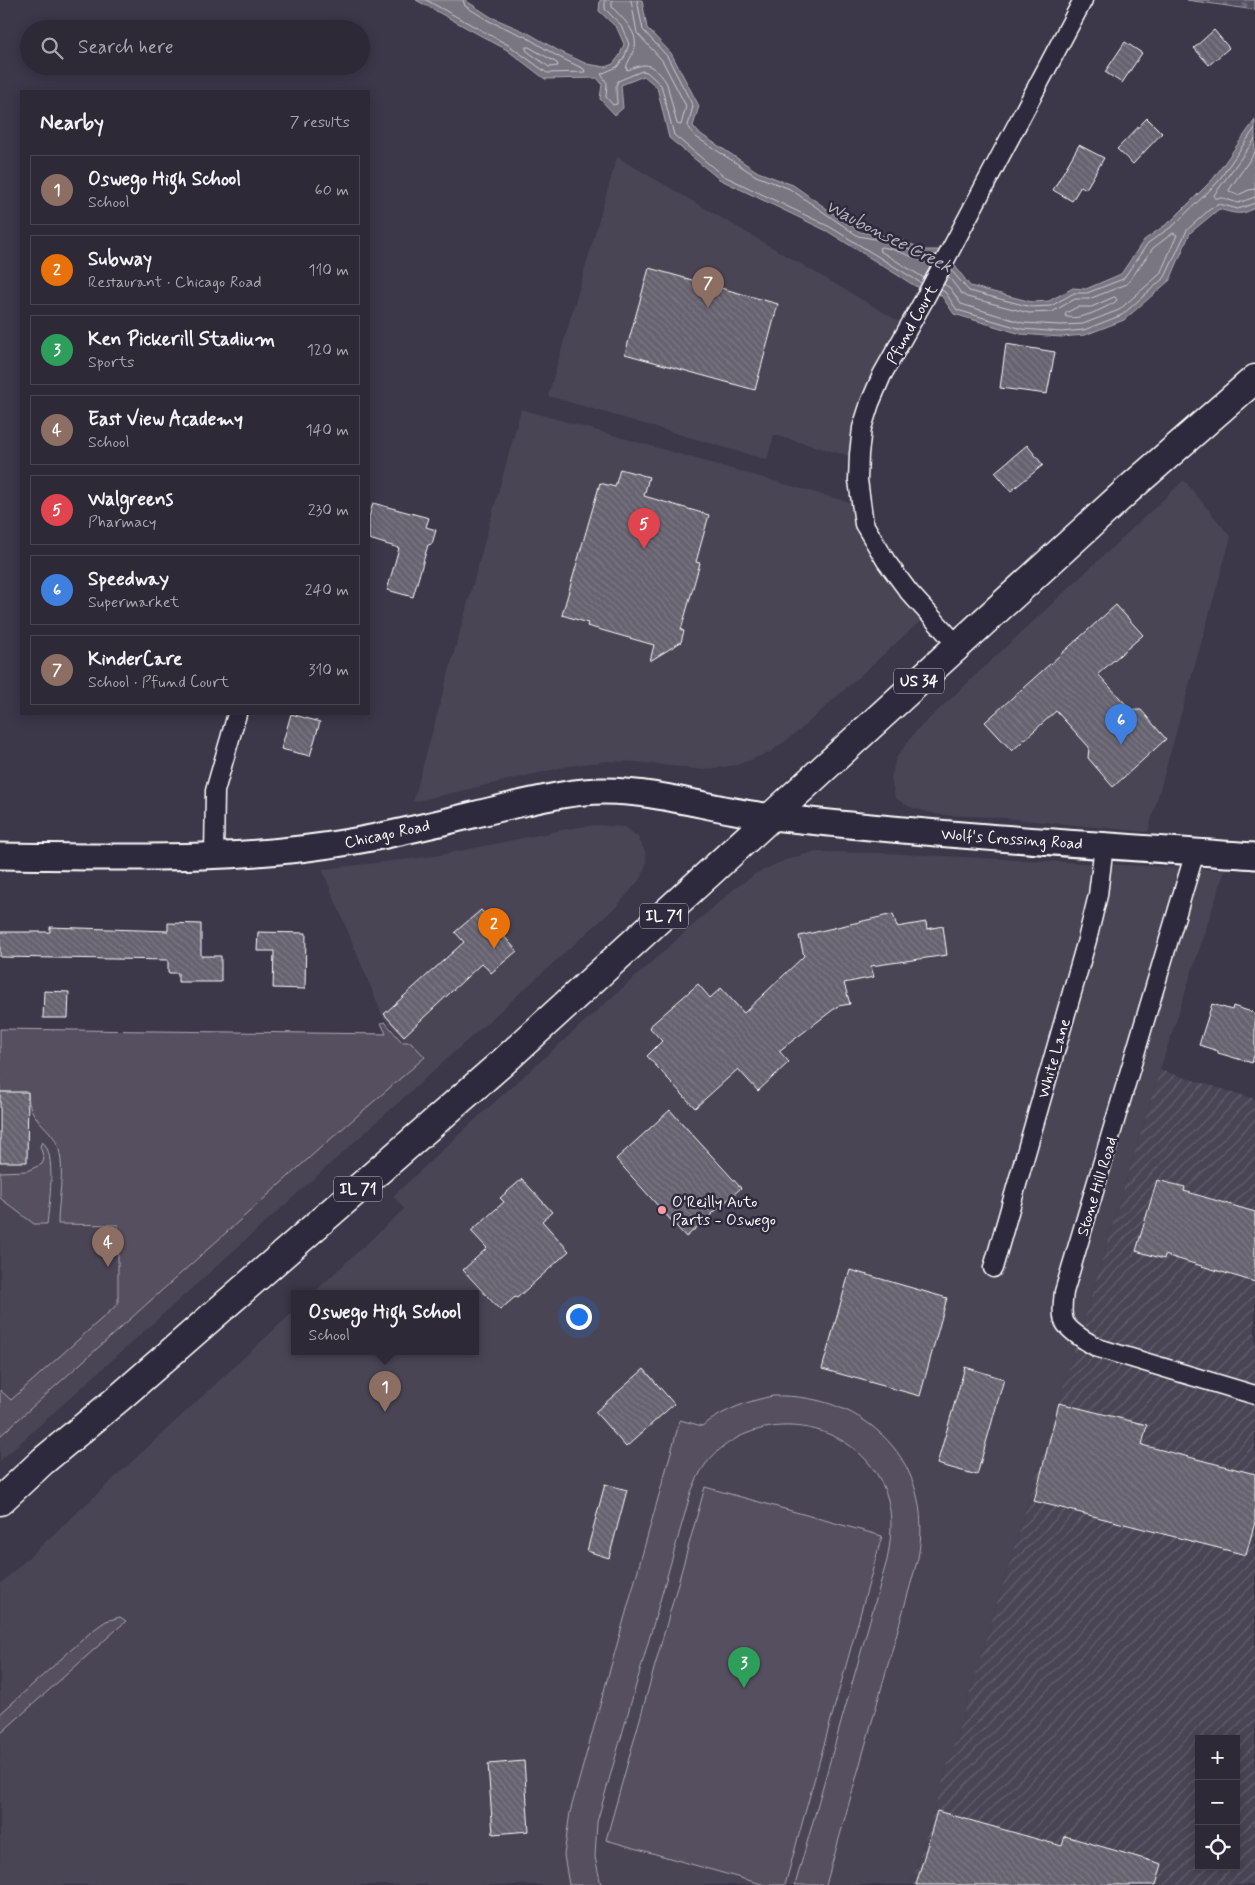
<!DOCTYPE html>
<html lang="en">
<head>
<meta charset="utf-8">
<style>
	body { margin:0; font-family:Mynerve,sans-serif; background:#35313f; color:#f1f3f6 }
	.controls { position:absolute; right:15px; bottom:15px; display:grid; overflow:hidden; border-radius:0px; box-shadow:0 2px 12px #0003 }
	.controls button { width:45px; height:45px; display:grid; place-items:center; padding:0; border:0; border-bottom:1px solid #484552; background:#2d2937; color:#f1f3f6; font:25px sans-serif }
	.you { position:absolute; left:578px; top:1316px; width:18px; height:18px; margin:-12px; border:4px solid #fff; border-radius:50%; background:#1a73e8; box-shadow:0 0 0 8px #1a73e833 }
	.badge { display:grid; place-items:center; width:32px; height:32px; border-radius:50%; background:#ff9aa2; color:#fff; font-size:16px; font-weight:700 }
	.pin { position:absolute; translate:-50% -41px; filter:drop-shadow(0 1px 2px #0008) }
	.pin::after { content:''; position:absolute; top:26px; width:18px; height:15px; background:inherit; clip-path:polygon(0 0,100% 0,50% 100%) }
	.popup { position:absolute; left:291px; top:1290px; width:188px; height:65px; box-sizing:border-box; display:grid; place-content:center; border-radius:0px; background:#2d2937; filter:drop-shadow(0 1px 4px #0005); font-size:16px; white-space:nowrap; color:#a7a6ad }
	.popup b { font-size:19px; color:#f1f3f6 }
	.popup::after { content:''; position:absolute; left:50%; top:100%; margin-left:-10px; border:10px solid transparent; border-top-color:#2d2937 }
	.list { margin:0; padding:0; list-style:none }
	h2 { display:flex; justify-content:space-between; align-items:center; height:65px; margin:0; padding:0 20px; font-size:21px }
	h2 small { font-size:16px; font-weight:400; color:#a7a6ad }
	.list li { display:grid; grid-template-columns:32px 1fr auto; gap:15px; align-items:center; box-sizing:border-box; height:70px; margin:0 10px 10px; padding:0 10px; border:1px solid #484552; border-radius:0px }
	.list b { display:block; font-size:19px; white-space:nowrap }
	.list p { margin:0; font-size:16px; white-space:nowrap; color:#a7a6ad }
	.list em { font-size:16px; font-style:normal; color:#a7a6ad }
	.icon { flex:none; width:28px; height:28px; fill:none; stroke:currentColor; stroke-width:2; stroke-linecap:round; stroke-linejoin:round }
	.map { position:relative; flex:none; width:1255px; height:1885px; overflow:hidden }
	.search { position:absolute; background:#2d2937; box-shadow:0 2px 12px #0003; left:20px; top:20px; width:350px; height:55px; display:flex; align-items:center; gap:12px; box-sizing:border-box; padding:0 18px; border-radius:28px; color:#a7a6ad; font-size:19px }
	.panel { position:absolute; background:#2d2937; box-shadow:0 2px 12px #0003; left:20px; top:90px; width:350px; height:625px; border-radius:0px }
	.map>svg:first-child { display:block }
	.built { fill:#494455 }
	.industrial { fill:url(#industrial-furrows); fill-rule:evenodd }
	.green { fill:#555060; stroke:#aaa8b0 }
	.cemetery { fill:url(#cemetery-stones); stroke:#aaa8b0 }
	.water { fill:#797682; stroke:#afadb4 }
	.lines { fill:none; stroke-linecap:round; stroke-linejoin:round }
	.shore { stroke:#c9c8cd; stroke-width:1 }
	.building { fill:url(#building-back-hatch); stroke:#fff }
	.minor-casing { stroke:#fff; stroke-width:21 }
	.secondary-casing { stroke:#fff; stroke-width:29 }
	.primary-casing { stroke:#fff; stroke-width:31 }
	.minor { stroke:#2f2a3d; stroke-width:18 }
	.secondary { stroke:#2f2a3d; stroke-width:25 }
	.primary { stroke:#2f2a3d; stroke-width:28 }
	.poi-dot { fill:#ff9aa2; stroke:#2f2a3d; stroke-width:2 }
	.labels { text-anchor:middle; stroke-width:5; stroke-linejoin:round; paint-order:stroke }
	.shield { fill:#2f2a3d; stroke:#c1bfc5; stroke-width:1 }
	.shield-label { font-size:15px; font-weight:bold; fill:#fff }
	.street-label { font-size:16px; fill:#fff; stroke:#2f2a3d }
	.poi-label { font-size:16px; fill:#fff; stroke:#2f2a3d; text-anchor:start }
	.water-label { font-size:18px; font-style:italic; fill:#b5b4ba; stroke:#2f2a3d }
</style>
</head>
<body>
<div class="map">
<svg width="1255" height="1885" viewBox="0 0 1255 1885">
	<defs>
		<pattern id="industrial-furrows" width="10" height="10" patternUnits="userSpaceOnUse" patternTransform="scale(1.25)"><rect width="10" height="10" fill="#494455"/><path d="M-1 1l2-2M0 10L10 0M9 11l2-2" fill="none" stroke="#64606e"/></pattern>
		<pattern id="cemetery-stones" width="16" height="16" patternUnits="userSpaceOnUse" patternTransform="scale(1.25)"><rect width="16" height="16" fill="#555060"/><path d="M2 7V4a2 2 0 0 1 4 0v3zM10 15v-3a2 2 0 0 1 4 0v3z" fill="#6e6a78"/></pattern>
		<pattern id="building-back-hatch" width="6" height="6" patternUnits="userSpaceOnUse" patternTransform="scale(1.25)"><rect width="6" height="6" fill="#666270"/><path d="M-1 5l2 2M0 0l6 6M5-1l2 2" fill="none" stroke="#7d7a85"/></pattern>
	</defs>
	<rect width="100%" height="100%" fill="#3c3749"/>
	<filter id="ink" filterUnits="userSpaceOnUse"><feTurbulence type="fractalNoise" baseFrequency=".02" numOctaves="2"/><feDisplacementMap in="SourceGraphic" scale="10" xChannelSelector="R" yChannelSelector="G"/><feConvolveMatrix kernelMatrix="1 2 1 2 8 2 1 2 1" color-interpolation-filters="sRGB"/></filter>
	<g filter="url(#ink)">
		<g class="built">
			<polygon points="617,157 909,327 853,457 774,435 767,460 548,396"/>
			<polygon points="521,409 855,504 878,565 925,617 800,730 771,752 737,765 703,770 637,762 607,761 569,766 413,802"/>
			<polygon points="1184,480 1231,537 1148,832 992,817 940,815 910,807 895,798 891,778 896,758 916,731"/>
			<polygon points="594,825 625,827 638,837 646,854 646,864 642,877 618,905 0,1461 0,1029 394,1033 408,1046 383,1017 322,869 435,856 567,829"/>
			<polygon points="813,852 884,853 1225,870 1160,1070 911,1885 0,1885 0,1584 295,1310 295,1351 475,1351 475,1293 313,1293 404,1209 393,1196 480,1115 693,925 734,889 755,874 785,860"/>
		</g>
		<path class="industrial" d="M1160,1070L1255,1099V1885H911ZM1199,1739H1236V1866H1199Z"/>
		<g class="green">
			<path d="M385,1022L402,1042H411L425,1057L318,1150L0,1436V1390L11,1400L118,1304V1225L58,1224C58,1201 65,1171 59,1149C52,1125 28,1122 28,1093L0,1092V1029L386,1034L381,1023Z"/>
			<path d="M42,1142C57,1151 49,1207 47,1224H34L0,1198V1172L27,1171L42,1164L44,1159L40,1146Z"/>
			<path d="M773,1396C867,1393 936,1463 918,1558L826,1885H795L887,1560C891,1540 893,1520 888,1500C866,1419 755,1400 705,1465C699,1473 695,1483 691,1492L597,1822L595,1857L601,1885H569L564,1855L570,1812L680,1420L702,1426C724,1410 747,1401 773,1396Z"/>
			<polygon points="705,1487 882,1536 785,1885 765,1885 606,1840"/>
			<polygon points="120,1617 126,1621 0,1734 0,1714 92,1631 106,1621"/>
		</g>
		<polygon class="cemetery" points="1187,0 1255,0 1255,10"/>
		<path class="water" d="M416,0H465L491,17L528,33L559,51L587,64L605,67L613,64L620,55L624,44L617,28L599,11L600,0H642L647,28L671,53L699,106L693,126L699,133L758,172L793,185L860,232L892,237L926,250H943L970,286L1032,302L1049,301L1073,288L1086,289L1121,274L1144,240L1171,221L1213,179L1255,120V207C1243,217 1233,213 1219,209L1190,233L1170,280L1124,320L1085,335L1061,337L1021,334L954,314L941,295L915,286L827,231L719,179L669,138L657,87L644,76L621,85L623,108L615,115L600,99L602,84L597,78L545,79L507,50Z"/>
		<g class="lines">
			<g class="shore">
				<polyline points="426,0 510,46 547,73 585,72 584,69 557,56 526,37 489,21 465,6 463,0"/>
				<polyline points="605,0 605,9 621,25 629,44 624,58 617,67 601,74 607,83 606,97 613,105 617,104 616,86 618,81 642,71 647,72 661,85 674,135 722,175 830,227 921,283"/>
				<path d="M612,0V7C621,17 638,31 635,47C633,55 627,62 626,69L628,70C633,68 639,65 645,65C653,65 664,77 667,84L677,124L681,125L686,106L662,60L637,33L631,0"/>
				<polyline points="637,0 643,30 667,56 693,106 688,126 696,137 756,176 790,189 858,236 891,242 925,255 936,255"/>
				<polygon points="526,47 529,47 557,63 558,66 549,67 527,51"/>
				<polyline points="1255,139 1214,195 1215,198 1223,198 1238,203 1255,197"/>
				<polyline points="1255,152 1229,190 1230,192 1238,195 1249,190 1255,189"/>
				<polyline points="951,270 969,291 1031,307 1051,306 1074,293 1087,293 1123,279 1148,243 1174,225 1217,183 1255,128"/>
				<path d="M924,278L880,251L879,248L881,247C899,249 915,261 933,261"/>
				<polyline points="944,284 950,288 961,304 1023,323 1061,325 1083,324 1119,310 1160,274 1177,235 1173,233 1153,248 1127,284 1089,299 1075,299 1052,312 1029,313 967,297 961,293 948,276"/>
				<polyline points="941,290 945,292 957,310 1022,329 1061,332 1084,330 1122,315 1165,277 1187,230 1209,210 1219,204 1238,209 1255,203"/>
				<path d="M1115,297L1117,300L1114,303C1101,309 1079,322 1065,316L1066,313L1077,307H1091Z"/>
			</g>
		</g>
		<g class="building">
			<polygon points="1214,30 1229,48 1209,65 1194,48"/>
			<polygon points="1125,42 1142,53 1122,83 1105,72"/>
			<polygon points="1147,118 1162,133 1133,164 1117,149"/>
			<polygon points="1079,145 1104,158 1086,189 1081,186 1072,201 1053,190"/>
			<polygon points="649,268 778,304 755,390 625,354"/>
			<polygon points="1006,344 1055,352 1047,394 1000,388"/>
			<polygon points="1027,445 1043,465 1011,491 995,472"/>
			<polygon points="620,469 649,477 644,496 709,515 696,562 700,563 681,630 684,631 681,642 650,661 654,645 587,626 588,623 562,615 600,483 615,487"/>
			<polygon points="373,503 429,518 426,527 436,530 432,544 428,545 413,597 387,590 399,548 369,539 369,517"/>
			<polygon points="1116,605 1143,635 1098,674 1131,710 1141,710 1166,739 1113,787 1088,758 1089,747 1056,711 1012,751 985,722"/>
			<polygon points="291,714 320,722 310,756 281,749"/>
			<polygon points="481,910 517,951 491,973 482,963 404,1036 384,1014 464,942 455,932"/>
			<polygon points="893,914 897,927 926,922 927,929 943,926 947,955 871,966 874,977 844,983 850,1004 838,1006 779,1051 789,1062 758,1091 738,1069 695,1108 647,1056 662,1041 649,1027 698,984 710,998 721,988 744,1013 804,956 799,936"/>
			<polygon points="168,923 201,924 201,956 221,956 221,982 178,982 178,973 168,973 168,960 0,957 0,932 50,932 50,927 168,931"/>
			<polygon points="258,932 306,933 305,989 273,988 274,951 257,951"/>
			<polygon points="44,991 69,992 68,1018 43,1018"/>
			<polygon points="1212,1004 1232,1010 1233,1006 1255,1013 1255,1052 1252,1063 1218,1053 1218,1051 1199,1045"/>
			<polygon points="0,1092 28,1092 27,1162 0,1162"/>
			<polygon points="670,1110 741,1188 686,1237 616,1159"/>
			<polygon points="522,1179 552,1212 542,1221 569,1251 517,1298 515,1297 500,1310 463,1270 487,1248 471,1231 504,1202 500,1198"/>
			<polygon points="1157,1180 1185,1187 1184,1191 1255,1212 1255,1282 1165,1255 1164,1259 1136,1251"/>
			<polygon points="850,1270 947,1298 920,1396 822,1369"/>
			<polygon points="965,1367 1004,1379 977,1475 937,1464"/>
			<polygon points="644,1369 674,1404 626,1447 595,1412"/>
			<polygon points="1059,1403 1147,1425 1142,1445 1255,1474 1255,1522 1246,1555 1034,1501"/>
			<polygon points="605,1484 627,1490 609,1558 587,1551"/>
			<polygon points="524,1761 529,1831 493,1834 488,1764"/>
			<polygon points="937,1811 1062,1846 1065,1836 1162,1864 1156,1885 916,1885"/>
		</g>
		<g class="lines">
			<g class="minor-casing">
				<g id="minor">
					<polyline points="958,646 909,592 886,561 864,524 858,480 859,454 862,428 870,403 882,375 924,300 1083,0"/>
					<path d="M1195,852L1064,1292C1063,1301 1061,1312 1064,1321C1068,1331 1089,1343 1098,1348L1255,1395"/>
					<polyline points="214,856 215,791 237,714"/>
					<polyline points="993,1268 1087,940 1098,895 1104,845"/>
				</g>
			</g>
			<g class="secondary-casing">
				<path id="secondary" d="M0,856C119,857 238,862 355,841C407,832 459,818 510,806C541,799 572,791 604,791C661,791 717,811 773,817C933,835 1094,845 1255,856"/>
			</g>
			<g class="primary-casing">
				<polyline id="primary" points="0,1501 43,1461 119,1398 503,1062 1129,489 1255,379"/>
			</g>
			<use href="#minor" class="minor"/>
			<use href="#secondary" class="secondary"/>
			<use href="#primary" class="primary"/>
		</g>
	</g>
	<circle class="poi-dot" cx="662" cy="1210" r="5"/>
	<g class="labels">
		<g class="shield">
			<rect x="894" y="668.5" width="50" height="25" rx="4"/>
			<rect x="640" y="903.5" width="48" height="25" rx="4"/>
			<rect x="334" y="1176.5" width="48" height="25" rx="4"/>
		</g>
		<g class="shield-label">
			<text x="919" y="686">US 34</text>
			<text x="664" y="921">IL 71</text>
			<text x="358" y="1194">IL 71</text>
		</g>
		<g class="street-label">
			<text transform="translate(911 324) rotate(-61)" y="6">Pfund Court</text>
			<text transform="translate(387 833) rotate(-12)" y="6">Chicago Road</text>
			<text transform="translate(1012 838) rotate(4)" y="6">Wolf's Crossing Road</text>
			<text transform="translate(1053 1058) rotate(-74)" y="6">White Lane</text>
			<text transform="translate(1096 1186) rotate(-73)" y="6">Stone Hill Road</text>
		</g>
		<g class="poi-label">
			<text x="672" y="1207">O'Reilly Auto<tspan x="672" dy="18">Parts - Oswego</tspan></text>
		</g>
		<g class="water-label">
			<text transform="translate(889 236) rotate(27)" y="6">Waubonsee Creek</text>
		</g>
	</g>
</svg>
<div class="controls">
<button>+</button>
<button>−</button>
<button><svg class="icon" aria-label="locate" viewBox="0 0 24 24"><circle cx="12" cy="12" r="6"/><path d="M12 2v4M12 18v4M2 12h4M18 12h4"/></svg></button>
</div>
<div class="you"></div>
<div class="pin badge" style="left:385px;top:1412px;background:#8d6e63">1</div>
<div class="popup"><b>Oswego High School</b>School</div>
<div class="pin badge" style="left:494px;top:949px;background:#e8710a">2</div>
<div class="pin badge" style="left:744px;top:1688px;background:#2e9e5b">3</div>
<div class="pin badge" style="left:108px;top:1267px;background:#8d6e63">4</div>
<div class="pin badge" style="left:644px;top:549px;background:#e0444e">5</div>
<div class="pin badge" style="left:1121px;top:745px;background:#3f7fe0">6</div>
<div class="pin badge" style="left:708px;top:308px;background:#8d6e63">7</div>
<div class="search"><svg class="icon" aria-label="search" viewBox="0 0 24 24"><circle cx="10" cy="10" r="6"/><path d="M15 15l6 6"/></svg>Search here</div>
<section class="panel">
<h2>Nearby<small>7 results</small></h2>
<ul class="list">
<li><span class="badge" style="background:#8d6e63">1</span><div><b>Oswego High School</b><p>School</p></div><em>60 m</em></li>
<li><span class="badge" style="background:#e8710a">2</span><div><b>Subway</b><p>Restaurant · Chicago Road</p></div><em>110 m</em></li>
<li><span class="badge" style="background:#2e9e5b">3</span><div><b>Ken Pickerill Stadium</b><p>Sports</p></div><em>120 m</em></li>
<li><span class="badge" style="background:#8d6e63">4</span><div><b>East View Academy</b><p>School</p></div><em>140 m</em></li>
<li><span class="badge" style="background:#e0444e">5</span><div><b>Walgreens</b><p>Pharmacy</p></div><em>230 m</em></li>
<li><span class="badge" style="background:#3f7fe0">6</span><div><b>Speedway</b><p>Supermarket</p></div><em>240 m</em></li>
<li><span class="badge" style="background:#8d6e63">7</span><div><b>KinderCare</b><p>School · Pfund Court</p></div><em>310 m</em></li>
</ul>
</section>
</div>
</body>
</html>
